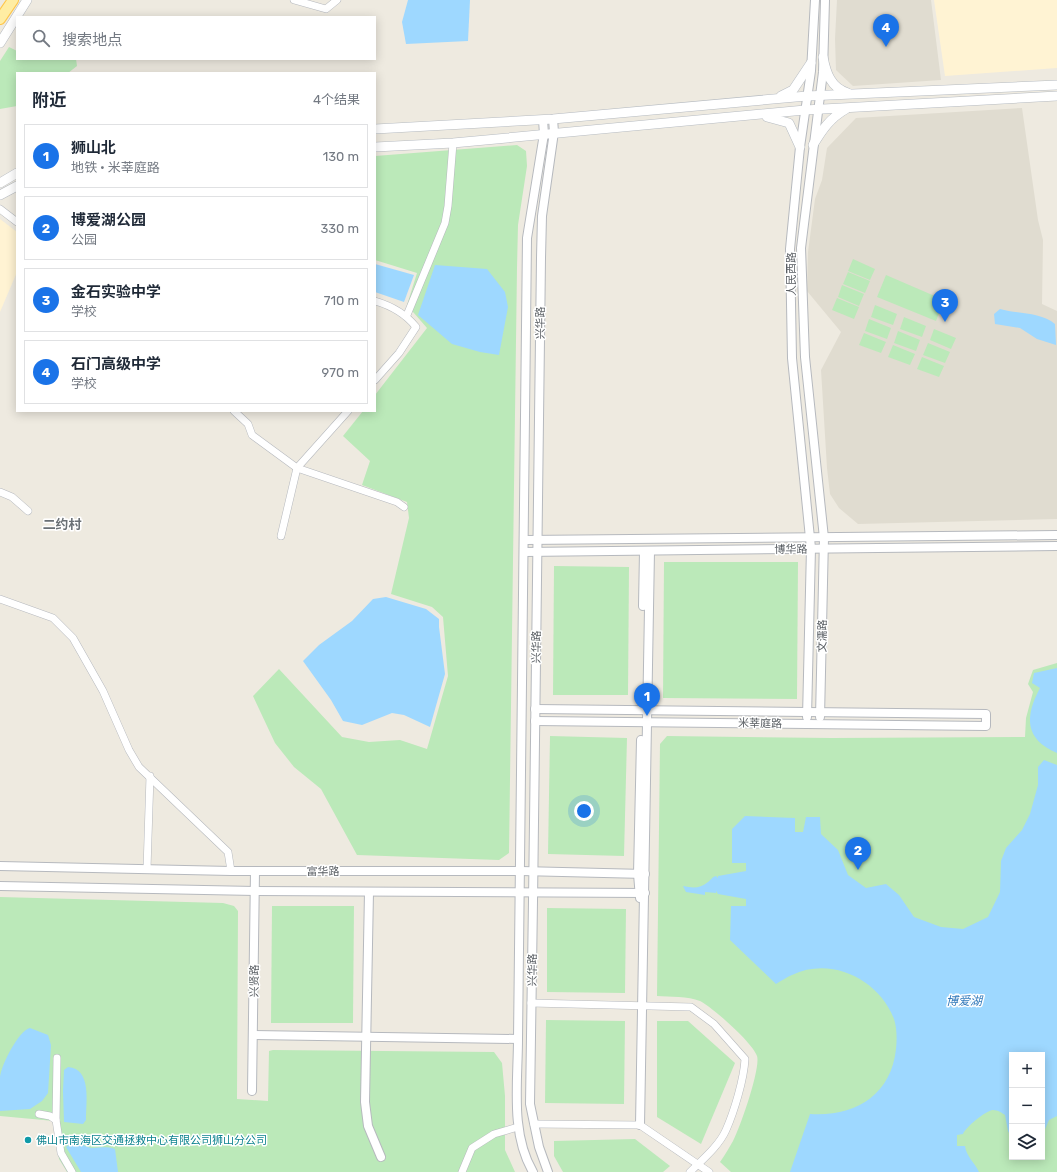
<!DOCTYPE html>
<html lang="zh">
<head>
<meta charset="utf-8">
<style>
	body { margin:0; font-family:Rubik,"Noto Sans SC",sans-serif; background:#f2f2f3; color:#1f2937 }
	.controls { position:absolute; right:12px; bottom:12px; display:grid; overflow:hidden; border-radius:0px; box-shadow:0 2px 10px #0003 }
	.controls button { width:36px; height:36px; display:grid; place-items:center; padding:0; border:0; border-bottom:1px solid #e0e1e3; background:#fff; color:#1f2937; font:20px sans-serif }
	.you { position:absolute; left:584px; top:811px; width:14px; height:14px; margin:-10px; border:3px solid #fff; border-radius:50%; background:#1a73e8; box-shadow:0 0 0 6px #1a73e833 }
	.badge { display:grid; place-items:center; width:26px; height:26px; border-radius:50%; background:#1a73e8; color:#fff; font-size:13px; font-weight:700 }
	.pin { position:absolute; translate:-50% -33px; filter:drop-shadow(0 1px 2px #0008) }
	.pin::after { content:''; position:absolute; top:21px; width:14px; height:12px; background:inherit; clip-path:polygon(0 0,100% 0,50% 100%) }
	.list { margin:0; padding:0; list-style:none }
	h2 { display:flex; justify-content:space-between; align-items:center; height:52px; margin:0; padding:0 16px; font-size:17px }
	h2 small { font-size:13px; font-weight:400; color:#747a83 }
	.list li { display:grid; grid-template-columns:26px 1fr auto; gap:12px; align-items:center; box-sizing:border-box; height:64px; margin:0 8px 8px; padding:0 8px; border:1px solid #e0e1e3; border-radius:0px }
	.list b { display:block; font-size:15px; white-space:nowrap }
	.list p { margin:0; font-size:13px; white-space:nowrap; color:#747a83 }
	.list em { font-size:13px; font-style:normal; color:#747a83 }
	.icon { flex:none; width:22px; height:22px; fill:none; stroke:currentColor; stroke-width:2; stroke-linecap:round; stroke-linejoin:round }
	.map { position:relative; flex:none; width:1057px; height:1172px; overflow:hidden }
	.search { position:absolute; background:#fff; box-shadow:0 2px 10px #0003; left:16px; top:16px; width:360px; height:44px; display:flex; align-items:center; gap:10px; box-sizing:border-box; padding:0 14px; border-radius:0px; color:#747a83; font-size:15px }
	.panel { position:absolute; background:#fff; box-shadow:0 2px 10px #0003; left:16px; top:72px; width:360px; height:340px; border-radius:0px }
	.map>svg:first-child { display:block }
	.commercial { fill:#fff3d3 }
	.education { fill:#e0dcd0 }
	.green { fill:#bbe9b9; fill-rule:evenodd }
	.water { fill:#9ed8ff }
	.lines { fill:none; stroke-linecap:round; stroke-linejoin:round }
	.minor-casing { stroke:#b6b9be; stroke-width:8 }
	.tertiary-casing { stroke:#b6b9be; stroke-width:10 }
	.secondary-casing { stroke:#b6bbc1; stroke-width:10 }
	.primary-casing { stroke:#ffc547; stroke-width:12 }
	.minor { stroke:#fff; stroke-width:7 }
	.tertiary { stroke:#fff; stroke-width:8 }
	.secondary { stroke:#fff; stroke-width:9 }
	.primary { stroke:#ffeda3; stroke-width:10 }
	.culture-dot { fill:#0f9aa8; stroke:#fff; stroke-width:1.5 }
	.labels { text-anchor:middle; stroke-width:3; stroke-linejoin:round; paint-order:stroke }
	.street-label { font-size:11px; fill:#595e63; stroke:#fff }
	.culture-label { font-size:11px; fill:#0d838f; stroke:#fff; text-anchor:start }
	.water-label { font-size:12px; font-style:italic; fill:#3179bb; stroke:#fff }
	.quarter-label { font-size:13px; font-weight:bold; fill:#6a7075; stroke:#fff }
</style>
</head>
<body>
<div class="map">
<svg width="1057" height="1172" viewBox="0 0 1057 1172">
	<rect width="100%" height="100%" fill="#eeeae0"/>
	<g class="commercial">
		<polygon points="934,0 1057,0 1057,68 945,76"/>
		<polygon points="0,219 17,232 17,272 0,312"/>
	</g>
	<g class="education">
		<polygon points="837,0 931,0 941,80 853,86 836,70 835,39"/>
		<polygon points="1022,108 1038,220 1043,240 1042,304 1057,311 1057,519 858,524 839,508 830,494 827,468 821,370 841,332 807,291 808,252 815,199 822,180 827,148 856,118"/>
	</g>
	<g class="green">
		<polygon points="9,47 17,51 17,59 76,59 77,66 68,73 17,73 17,106 0,109 0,61"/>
		<polygon points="517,145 526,151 527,166 518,225 517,268 509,853 499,860 357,855 321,789 294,767 275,743 253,696 279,669 342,737 369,742 400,740 427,749 448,676 443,617 432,607 391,594 409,518 407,502 362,485 370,461 343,436 363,411 375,411 375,395 427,328 407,305 417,273 375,260 375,156"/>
		<polygon points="853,259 875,269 870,280 848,271"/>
		<polygon points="848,272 870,281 865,293 843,284"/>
		<polygon points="886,275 944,300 936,321 877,297"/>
		<polygon points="842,285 864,294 859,306 838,297"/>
		<polygon points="837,298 859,307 854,319 832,310"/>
		<polygon points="875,305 897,314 893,325 871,317"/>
		<polygon points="904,317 926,326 922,337 900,329"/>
		<polygon points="869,319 891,328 887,339 865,331"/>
		<polygon points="934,329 956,338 951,349 930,340"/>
		<polygon points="898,331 920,340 916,351 894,343"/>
		<polygon points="864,333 886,342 881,353 859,345"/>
		<polygon points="928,343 950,352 945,363 923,355"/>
		<polygon points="893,345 915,354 910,365 888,357"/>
		<polygon points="922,357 944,366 939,377 917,369"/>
		<polygon points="664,562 798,562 797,699 663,698"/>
		<polygon points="554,566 629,567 628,695 553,695"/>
		<path d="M1057,663V1172H731L720,1162C725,1155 729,1148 733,1141C740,1128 761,1068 757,1056C753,1043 712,1007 700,1001C688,996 670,997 657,996L660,744L667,736L832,738L1025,737L1026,718L1033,692L1028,684L1033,670ZM1012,1055H1042V1157H1012Z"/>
		<polygon points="550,736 627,738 624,856 548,854"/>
		<polygon points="0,897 223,903 234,906 238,911 237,1099 268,1101 269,1051 273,1050 494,1052 502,1063 505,1096 505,1150 515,1172 67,1172 59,1159 54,1121 0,1116"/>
		<polygon points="272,906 354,906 353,1023 271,1023"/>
		<polygon points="547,908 626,909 625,993 547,992"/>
		<polygon points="546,1020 625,1021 624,1104 545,1103"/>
		<polygon points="657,1021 688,1021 735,1063 701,1144 657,1117"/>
		<polygon points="635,1139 670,1166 663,1172 563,1172 554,1156 554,1141"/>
	</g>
	<g class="water">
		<polygon points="408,0 470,0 468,41 406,44 402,22"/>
		<polygon points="375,264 414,275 404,302 375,292"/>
		<polygon points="435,265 487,269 505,292 508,307 499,355 480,352 452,344 418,315"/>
		<path d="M1000,309C1017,314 1041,312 1055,324L1056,345L1037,339L1020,328L995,324L994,314Z"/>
		<polygon points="386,597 426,609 439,619 439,627 445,674 430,727 404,715 392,713 362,725 343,721 331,700 303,661 319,645 352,621 373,599"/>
		<path d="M1057,668V753C1024,739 1025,716 1040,688L1032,683L1034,673Z"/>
		<path d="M1044,760L1057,765V1116L1049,1120L1042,1136V1055H1012V1139L1008,1131L1005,1115C1002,1113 998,1110 993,1110C985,1111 966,1127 963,1134L957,1135V1146H965C966,1156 975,1163 979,1172H790L810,1114C854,1117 891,1096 896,1049C897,1040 897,1028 894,1019C879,980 832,956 792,975C787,977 781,981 776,984L730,940L731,906H746V899L718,894L716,891V893L705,892V895L686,892L683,886C692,888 700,889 708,882C711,880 712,877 716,876L718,878V876L746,871V863H732V829L745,816L795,818V832H803L806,817H820L821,834L838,850L848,875L866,888L886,884L899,895L914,917L941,927L963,929L988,917L1000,892L1001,861L1006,848L1022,830L1030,814L1038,785V767Z"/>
		<path d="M30,1028L48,1035L51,1045L48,1093L42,1101L30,1109L0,1111C0,1100 0,1088 0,1077C1,1065 19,1030 30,1028Z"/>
		<path d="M68,1067C92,1069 86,1102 86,1120L83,1124L64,1122L63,1091L64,1070Z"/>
		<path d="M73,1142C80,1142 85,1147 92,1148C101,1148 105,1146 115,1149L118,1172H81L66,1147Z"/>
	</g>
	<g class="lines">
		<g class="minor-casing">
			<g id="minor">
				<polyline points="294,0 326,9 337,0"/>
				<polyline points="0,209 17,222"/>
				<path d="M375,301C392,306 405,313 416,327L399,353L375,380"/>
				<polyline points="407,315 445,223 448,206 453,143"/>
				<polyline points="234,411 248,424 252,435 297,468 348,411"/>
				<polyline points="0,492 12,497 28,511"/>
				<polyline points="281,536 297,468 397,502 404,507"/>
				<polyline points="0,599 53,618 73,638 103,691 129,750 139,767 228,852 231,871"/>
				<polyline points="147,869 150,776"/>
				<path d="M531,1003L691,1007L714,1024L745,1059C744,1079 734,1112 726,1130C719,1146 702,1160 690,1172"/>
				<polyline points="39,1114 50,1116 56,1120 61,1153 72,1172"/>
				<polyline points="56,1120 57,1058"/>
				<polyline points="534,1124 640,1125 709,1172"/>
				<polyline points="462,1172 472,1148 494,1134 518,1127"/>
			</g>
		</g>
		<g class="tertiary-casing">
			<g id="tertiary">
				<polyline points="525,540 1057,535"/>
				<polyline points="524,552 1057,546"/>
				<polyline points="643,606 644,551"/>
				<polyline points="807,717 811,548 792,358 790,249 800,147 811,71 815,0"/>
				<polyline points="820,717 824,538 805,357 801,248 823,72 825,0"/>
				<polyline points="535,721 986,726 986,714 535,709"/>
				<polyline points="0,866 231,871 521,871 645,874"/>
				<polyline points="0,886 255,891 645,893"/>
				<polyline points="369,892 365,1102 368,1126 381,1157"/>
				<polyline points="640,898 638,874 641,740"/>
				<polyline points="253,1035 518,1039"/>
				<polyline points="252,1091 255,871"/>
				<polyline points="640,1125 650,551"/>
				<path d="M533,1172C510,1133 518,1082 518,1039L527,238L544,134L543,120"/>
				<path d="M548,1172L539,1147L530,1104C534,822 539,540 541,258L542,216L554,132L553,119"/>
			</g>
		</g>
		<g class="secondary-casing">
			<g id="secondary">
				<polyline points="0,43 27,0"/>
				<path d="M823,57C826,73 831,88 848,93"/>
				<polyline points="781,96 793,90 811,63"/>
				<polyline points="767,117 789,123 800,147"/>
				<polyline points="375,129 553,119 807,96 1057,85"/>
				<path d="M813,145C822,130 830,118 846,109"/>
				<polyline points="375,147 453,143 805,110 1057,96"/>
				<polyline points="0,183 17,173"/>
				<polyline points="0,195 17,186"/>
			</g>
		</g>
		<g class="primary-casing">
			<polyline id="primary" points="0,19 13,0"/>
		</g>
		<use href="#minor" class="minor"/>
		<use href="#tertiary" class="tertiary"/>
		<use href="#secondary" class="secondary"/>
		<use href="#primary" class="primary"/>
	</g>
	<circle class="culture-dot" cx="28" cy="1140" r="4"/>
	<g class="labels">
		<g class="street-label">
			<text transform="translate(791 274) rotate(-90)" y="4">人民西路</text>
			<text transform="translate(540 323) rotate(-90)" y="4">兴华路</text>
			<text transform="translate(791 549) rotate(-1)" y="4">博华路</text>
			<text transform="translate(822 636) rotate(-89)" y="4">文濡路</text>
			<text transform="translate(536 647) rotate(-89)" y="4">兴华路</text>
			<text transform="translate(760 723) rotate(1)" y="4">米莘庭路</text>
			<text x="323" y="875">富华路</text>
			<text transform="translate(532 970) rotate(-89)" y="4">兴华路</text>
			<text transform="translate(254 981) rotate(-89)" y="4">兴贤路</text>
		</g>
		<g class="culture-label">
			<text x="36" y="1144">佛山市南海区交通拯救中心有限公司狮山分公司</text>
		</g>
		<g class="water-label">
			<text x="964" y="1005">博爱湖</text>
		</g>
		<g class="quarter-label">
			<text x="62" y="529">二约村</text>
		</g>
	</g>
</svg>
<div class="controls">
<button>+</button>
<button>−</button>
<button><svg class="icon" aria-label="layers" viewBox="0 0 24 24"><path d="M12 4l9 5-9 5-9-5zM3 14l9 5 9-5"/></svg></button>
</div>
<div class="you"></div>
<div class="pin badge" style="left:647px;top:716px">1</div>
<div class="pin badge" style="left:858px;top:870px">2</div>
<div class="pin badge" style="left:945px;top:322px">3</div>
<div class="pin badge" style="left:886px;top:47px">4</div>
<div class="search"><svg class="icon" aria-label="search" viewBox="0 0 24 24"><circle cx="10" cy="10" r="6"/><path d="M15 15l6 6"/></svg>搜索地点</div>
<section class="panel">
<h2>附近<small>4个结果</small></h2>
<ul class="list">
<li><span class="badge">1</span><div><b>狮山北</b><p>地铁 · 米莘庭路</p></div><em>130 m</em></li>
<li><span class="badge">2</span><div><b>博爱湖公园</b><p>公园</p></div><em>330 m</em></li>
<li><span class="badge">3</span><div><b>金石实验中学</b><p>学校</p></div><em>710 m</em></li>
<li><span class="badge">4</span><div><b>石门高级中学</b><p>学校</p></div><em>970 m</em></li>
</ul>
</section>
</div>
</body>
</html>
